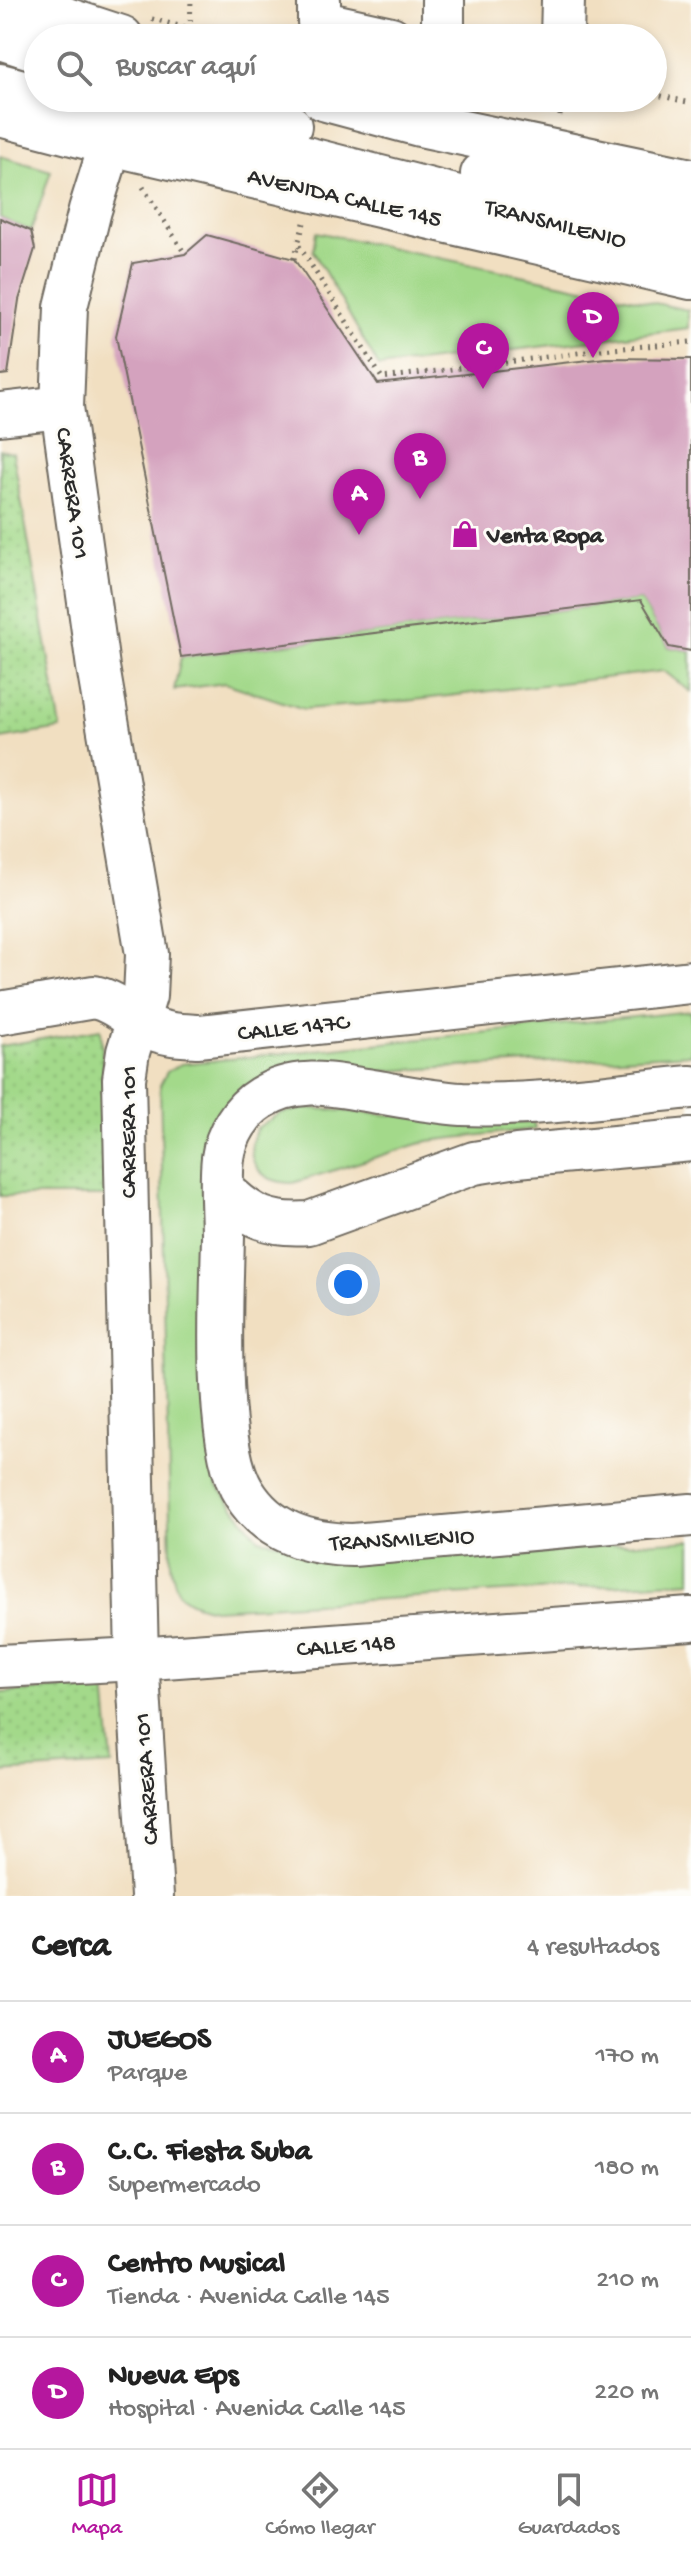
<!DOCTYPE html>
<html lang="es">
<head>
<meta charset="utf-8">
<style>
	body { margin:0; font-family:"Gochi Hand",sans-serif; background:#f6f6f6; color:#222 }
	.you { position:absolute; left:348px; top:1284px; width:28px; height:28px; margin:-20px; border:6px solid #fff; border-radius:50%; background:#1a73e8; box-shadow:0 0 0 12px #1a73e833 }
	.badge { display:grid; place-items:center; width:52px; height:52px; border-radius:50%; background:#b5179e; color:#fff; font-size:26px; font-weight:700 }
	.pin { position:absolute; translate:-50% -66px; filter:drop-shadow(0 2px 4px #0008) }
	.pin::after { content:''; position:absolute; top:42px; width:28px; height:24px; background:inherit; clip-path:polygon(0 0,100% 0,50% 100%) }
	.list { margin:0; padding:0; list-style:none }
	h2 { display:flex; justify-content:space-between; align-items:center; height:104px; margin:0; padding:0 32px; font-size:34px }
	h2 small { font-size:26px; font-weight:400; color:#767676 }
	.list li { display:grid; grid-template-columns:52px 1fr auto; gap:24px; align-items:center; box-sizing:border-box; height:112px; padding:0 32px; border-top:2px solid #e0e0e0 }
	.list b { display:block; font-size:30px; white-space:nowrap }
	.list p { margin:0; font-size:26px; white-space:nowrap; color:#767676 }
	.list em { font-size:26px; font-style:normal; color:#767676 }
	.icon { flex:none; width:44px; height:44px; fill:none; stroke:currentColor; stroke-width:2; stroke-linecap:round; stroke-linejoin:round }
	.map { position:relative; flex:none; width:691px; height:1896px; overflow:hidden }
	.search { position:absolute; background:#fff; box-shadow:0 4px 12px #0003; left:24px; right:24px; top:24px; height:88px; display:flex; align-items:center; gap:20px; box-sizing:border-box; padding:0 28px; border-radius:44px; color:#767676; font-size:30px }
	.sheet { height:552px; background:#fff }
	nav { display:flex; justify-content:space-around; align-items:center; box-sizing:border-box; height:112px; border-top:2px solid #e0e0e0; background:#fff; font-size:22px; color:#767676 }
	nav a { display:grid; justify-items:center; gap:4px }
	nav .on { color:#b5179e }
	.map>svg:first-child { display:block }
	.grass { fill:#a3d98a; stroke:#67825a; stroke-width:2 }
	.park { fill:url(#park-dots); stroke:#67825a; stroke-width:2 }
	.building { fill:#d4a2be }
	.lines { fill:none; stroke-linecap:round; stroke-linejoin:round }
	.minor-casing { stroke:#706a60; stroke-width:46 }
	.major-casing { stroke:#706a60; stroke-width:48 }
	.path { stroke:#706a60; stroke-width:5; stroke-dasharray:2 6; stroke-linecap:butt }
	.minor { stroke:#fff; stroke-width:42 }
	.major { stroke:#fff; stroke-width:44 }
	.labels { text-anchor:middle; stroke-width:6; stroke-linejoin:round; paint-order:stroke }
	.street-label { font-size:24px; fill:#2b2b2b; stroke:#fdfcf7 }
	.poi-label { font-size:24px; font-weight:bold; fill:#2b2b2b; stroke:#fdfcf7; text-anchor:start }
</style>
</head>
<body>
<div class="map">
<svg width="691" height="1896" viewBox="0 0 691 1896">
	<defs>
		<pattern id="park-dots" width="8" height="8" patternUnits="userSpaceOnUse" patternTransform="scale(2)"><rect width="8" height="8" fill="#a3d98a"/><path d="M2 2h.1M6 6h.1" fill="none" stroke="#8cba77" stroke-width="1.8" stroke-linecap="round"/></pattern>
	</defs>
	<rect width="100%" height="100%" fill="#fdfcf7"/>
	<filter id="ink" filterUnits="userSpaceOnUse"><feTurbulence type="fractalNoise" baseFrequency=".0125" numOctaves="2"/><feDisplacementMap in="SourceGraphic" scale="16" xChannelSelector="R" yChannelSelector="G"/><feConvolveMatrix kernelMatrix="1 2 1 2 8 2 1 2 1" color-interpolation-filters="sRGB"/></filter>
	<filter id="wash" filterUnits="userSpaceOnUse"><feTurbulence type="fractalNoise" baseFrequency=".006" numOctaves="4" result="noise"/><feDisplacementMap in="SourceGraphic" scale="32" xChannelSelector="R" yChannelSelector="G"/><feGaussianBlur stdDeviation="1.8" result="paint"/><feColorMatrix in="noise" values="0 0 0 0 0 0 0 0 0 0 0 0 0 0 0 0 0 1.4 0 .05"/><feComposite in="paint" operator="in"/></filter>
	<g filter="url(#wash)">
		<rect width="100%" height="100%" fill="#f1dfc1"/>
		<g class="grass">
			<polygon points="0,156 51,171 31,231 0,218"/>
			<polygon points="316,232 688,310 688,328 379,367 313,251"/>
			<polygon points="641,600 669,647 691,651 691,692 664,671 405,701 304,709 225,683 174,690 181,657"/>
			<path d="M691,1011V1054L279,1077L240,1092L209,1415L216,1484L259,1539L382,1558L691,1540V1581L214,1609C183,1603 175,1596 171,1564L160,1085L167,1072L181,1064Z"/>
			<path d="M308,1108L488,1123H534L535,1129L428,1141L293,1183C259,1183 242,1159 257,1128L281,1113Z"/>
		</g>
		<g class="park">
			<polygon points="0,450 13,453 61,729 0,739"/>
			<polygon points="101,1029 110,1196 0,1196 0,1046"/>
			<polygon points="105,1686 112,1765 0,1772 0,1693"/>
		</g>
		<g id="blocks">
			<g class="building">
				<polygon points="0,218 31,231 35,249 19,300 8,374 0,375"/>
				<polygon points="207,235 294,259 378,384 606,358 691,359 691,651 669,647 641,600 181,657 116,336 133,263 185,254"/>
			</g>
		</g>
	</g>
	<g filter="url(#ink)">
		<use href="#blocks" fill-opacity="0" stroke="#706a60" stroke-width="2"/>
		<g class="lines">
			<g class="minor-casing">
				<g id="minor">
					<polyline points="319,0 319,22 391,38"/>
					<polyline points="0,38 38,50"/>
					<polyline points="443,38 443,0"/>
					<polyline points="562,38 563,0"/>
					<polyline points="0,85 38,95"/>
					<polyline points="49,98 224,137 560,223 691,254"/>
					<polyline points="198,98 290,126"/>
					<polyline points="111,143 90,210 66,307 62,407 98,667 147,954 145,996 128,1052 124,1079 137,1659 152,1896"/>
					<polyline points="482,174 691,223"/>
					<polyline points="0,414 62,407"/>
					<path d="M0,1013L94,997C117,1002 130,1018 149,1027C165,1035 183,1035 199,1036L691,982"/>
					<path d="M691,1087C616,1094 536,1107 462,1104C432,1102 402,1096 372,1091C333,1085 297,1075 261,1098C241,1110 226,1135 223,1158C220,1183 223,1211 223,1236C222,1296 213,1446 244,1493C269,1533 308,1544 353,1545L691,1515"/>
					<path d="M223,1190C250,1217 269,1226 309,1223L474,1163L517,1156L691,1140"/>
					<polyline points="0,1666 137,1659 691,1619"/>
				</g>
			</g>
			<g class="major-casing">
				<g id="major">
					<polyline points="5,0 121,38"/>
					<polyline points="323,98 420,124 691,181"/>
					<polyline points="0,114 111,143 691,277"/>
				</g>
			</g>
			<g class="path">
				<polyline points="152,19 228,38"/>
				<polyline points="190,29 191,0"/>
				<polyline points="653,94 691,103"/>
				<polyline points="560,116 561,98"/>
				<polyline points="143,187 185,254"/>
				<polyline points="304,223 298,244 382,378 601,350 691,342"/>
				<polyline points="294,259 298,245"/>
			</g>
			<use href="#minor" class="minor"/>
			<use href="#major" class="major"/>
		</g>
	</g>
	<defs>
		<g id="shop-bare" transform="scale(2.16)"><path d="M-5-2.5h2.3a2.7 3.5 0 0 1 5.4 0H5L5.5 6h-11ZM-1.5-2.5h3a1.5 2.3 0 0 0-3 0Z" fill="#b5179e" stroke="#fdfcf7" stroke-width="2.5" paint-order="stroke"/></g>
	</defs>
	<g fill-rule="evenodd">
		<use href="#shop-bare" x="465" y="534"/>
	</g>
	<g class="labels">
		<g class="street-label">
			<text transform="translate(345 196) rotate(13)" y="8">AVENIDA CALLE 145</text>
			<text transform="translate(556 222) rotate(14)" y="8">TRANSMILENIO</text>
			<text transform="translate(74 493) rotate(82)" y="8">CARRERA 101</text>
			<text transform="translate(293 1026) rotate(-6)" y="8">CALLE 147C</text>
			<text transform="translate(127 1132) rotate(-90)" y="8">CARRERA 101</text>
			<text transform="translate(402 1538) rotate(-3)" y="8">TRANSMILENIO</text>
			<text transform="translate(346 1644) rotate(-4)" y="8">CALLE 148</text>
			<text transform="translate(145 1779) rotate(-94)" y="8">CARRERA 101</text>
		</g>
		<g class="poi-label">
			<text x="487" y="542">Venta Ropa</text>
		</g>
	</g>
</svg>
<div class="you"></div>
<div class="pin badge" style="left:359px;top:535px">A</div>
<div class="pin badge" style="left:420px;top:499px">B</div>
<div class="pin badge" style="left:483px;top:389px">C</div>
<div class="pin badge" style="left:593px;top:358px">D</div>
<div class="search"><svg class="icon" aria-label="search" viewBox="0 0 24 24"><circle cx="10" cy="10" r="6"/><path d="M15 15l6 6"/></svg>Buscar aquí</div>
</div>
<section class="sheet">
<h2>Cerca<small>4 resultados</small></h2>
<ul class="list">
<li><span class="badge">A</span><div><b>JUEGOS</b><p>Parque</p></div><em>170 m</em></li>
<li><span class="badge">B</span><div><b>C.C. Fiesta Suba</b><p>Supermercado</p></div><em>180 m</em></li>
<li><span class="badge">C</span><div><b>Centro Musical</b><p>Tienda · Avenida Calle 145</p></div><em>210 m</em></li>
<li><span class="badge">D</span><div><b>Nueva Eps</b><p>Hospital · Avenida Calle 145</p></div><em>220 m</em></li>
</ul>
</section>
<nav>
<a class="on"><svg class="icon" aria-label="map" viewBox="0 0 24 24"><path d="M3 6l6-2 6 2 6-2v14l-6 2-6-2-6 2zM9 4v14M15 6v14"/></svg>Mapa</a>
<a><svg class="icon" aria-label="directions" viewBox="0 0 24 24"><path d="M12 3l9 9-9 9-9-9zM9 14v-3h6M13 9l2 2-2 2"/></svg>Cómo llegar</a>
<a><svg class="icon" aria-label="saved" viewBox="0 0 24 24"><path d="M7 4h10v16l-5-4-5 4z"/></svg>Guardados</a>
</nav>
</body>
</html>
